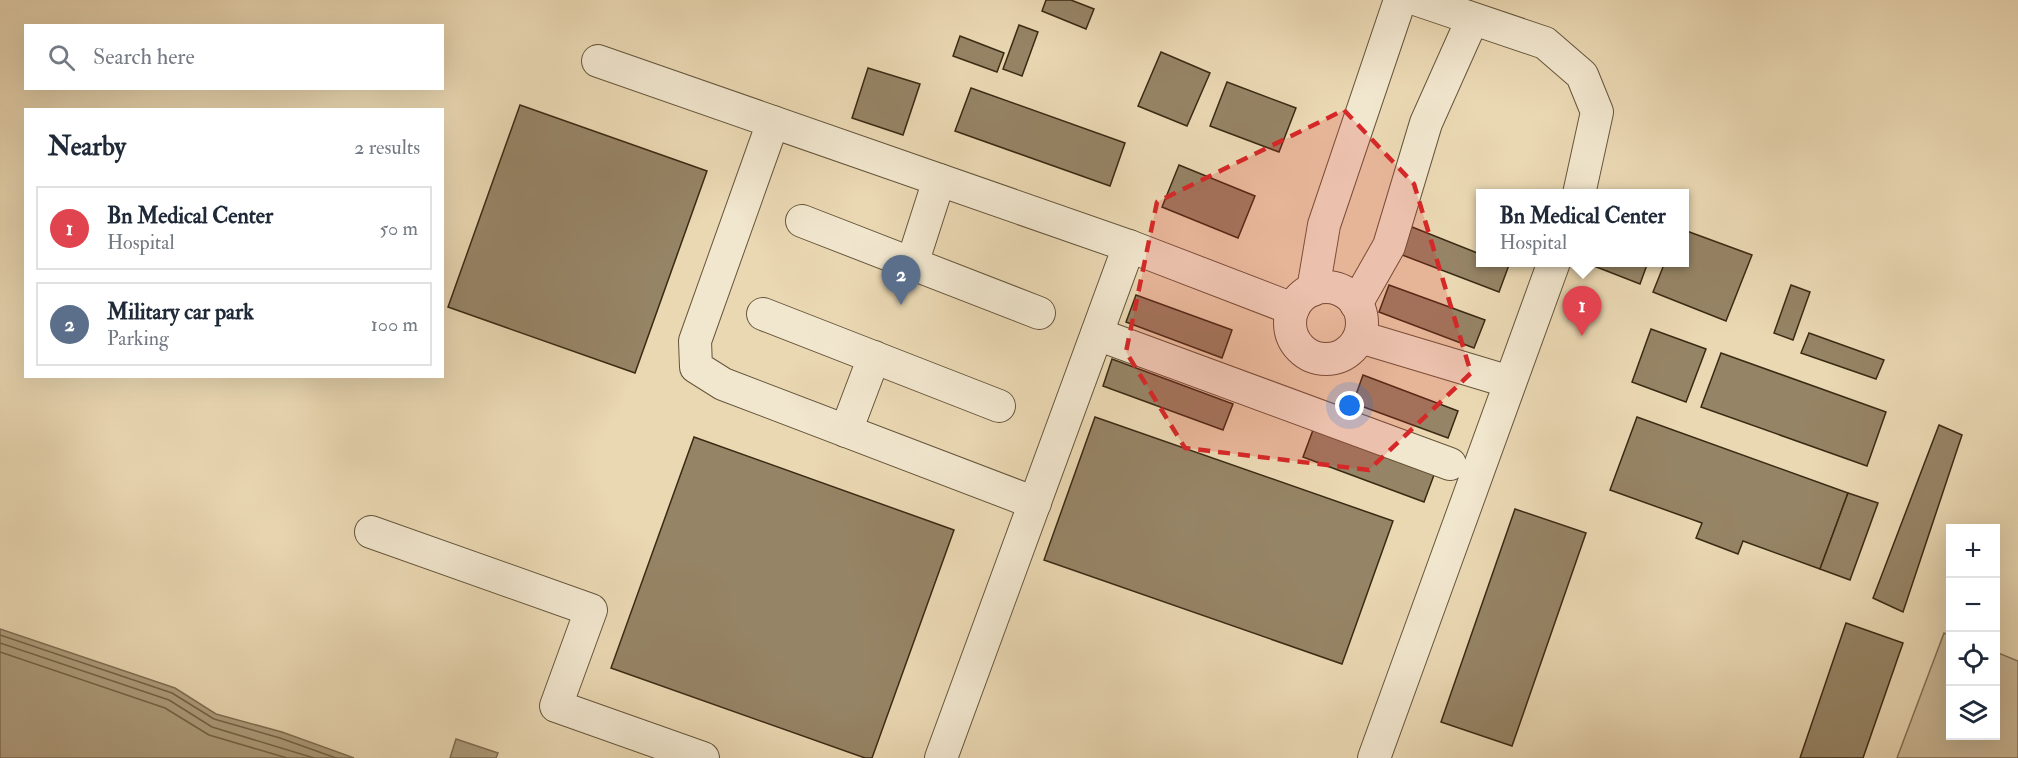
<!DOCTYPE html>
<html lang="en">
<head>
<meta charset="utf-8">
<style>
	body { margin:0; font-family:"IM FELL Double Pica",serif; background:#f6f6f7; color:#1f2937 }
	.controls { position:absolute; right:18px; bottom:18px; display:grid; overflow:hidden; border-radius:0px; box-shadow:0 6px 24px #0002 }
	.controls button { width:54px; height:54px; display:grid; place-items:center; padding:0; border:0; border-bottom:2px solid #e0e1e3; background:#fff; color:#1f2937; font:30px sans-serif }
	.you { position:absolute; left:1350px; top:406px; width:21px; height:21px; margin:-15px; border:4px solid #fff; border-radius:50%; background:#1a73e8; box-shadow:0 0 0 9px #1a73e833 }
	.badge { display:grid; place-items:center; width:39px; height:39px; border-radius:50%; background:#111827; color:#fff; font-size:20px; font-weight:700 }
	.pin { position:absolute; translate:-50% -50px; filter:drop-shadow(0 2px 3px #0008) }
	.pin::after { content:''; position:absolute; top:32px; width:21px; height:18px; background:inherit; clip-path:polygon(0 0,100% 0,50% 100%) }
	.popup { position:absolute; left:1476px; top:189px; width:213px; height:78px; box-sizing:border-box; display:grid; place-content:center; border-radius:0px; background:#fff; filter:drop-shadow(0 2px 4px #0005); font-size:20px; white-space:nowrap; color:#747a83 }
	.popup b { font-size:22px; color:#1f2937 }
	.popup::after { content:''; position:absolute; left:50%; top:100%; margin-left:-12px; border:12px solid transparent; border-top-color:#fff }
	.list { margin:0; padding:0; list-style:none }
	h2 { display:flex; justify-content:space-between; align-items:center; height:78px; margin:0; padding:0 24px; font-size:26px }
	h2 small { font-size:20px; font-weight:400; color:#747a83 }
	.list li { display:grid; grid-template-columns:39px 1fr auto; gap:18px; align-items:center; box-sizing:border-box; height:84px; margin:0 12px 12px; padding:0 12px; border:2px solid #e0e1e3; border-radius:0px }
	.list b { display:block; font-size:22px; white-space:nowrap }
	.list p { margin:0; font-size:20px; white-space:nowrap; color:#747a83 }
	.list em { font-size:20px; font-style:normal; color:#747a83 }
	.icon { flex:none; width:33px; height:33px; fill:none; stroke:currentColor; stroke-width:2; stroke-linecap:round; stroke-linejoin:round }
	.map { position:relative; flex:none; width:2018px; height:758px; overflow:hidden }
	.search { position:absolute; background:#fff; box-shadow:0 6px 24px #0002; left:24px; top:24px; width:420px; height:66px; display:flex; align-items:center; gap:15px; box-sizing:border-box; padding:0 21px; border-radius:0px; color:#747a83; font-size:22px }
	.panel { position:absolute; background:#fff; box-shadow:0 6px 24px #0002; left:24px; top:108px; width:420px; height:270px; border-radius:0px }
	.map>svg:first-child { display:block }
	.green { fill:#ccba98; stroke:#837256; stroke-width:1.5 }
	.water { fill:#ae9d7d; stroke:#806f53; stroke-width:1.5 }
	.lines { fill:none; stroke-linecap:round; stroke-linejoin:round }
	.shore { stroke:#746448; stroke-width:1.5 }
	.building { fill:#968466; stroke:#3a2a13; stroke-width:1.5 }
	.minor-casing { stroke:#66563b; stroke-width:34 }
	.minor { stroke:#f1e6ce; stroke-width:32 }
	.marked { fill:#d62828; fill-opacity:0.2; stroke:#d62828; stroke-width:4.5; stroke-dasharray:12 8; stroke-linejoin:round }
</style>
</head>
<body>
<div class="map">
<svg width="2018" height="758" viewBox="0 0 2018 758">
	<rect width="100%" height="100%" fill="#ead8b3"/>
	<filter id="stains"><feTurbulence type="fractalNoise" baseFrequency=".00333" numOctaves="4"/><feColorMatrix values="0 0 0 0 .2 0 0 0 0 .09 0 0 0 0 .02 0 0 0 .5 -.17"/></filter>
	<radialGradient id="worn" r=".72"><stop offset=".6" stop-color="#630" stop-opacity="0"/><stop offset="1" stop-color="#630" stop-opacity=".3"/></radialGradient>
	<polygon class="green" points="1944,633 1950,636 1950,736 1996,736 1996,652 2018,661 2018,758 1897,758"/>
	<g class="water">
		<polygon points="0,629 175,688 216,714 282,732 354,758 0,758"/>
		<polygon points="456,739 498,753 496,758 450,758"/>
	</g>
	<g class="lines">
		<g class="shore">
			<polyline points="0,635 172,693 214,719 280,738 336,758"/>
			<polyline points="0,643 169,700 212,727 314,758"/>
			<polyline points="0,652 165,708 209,735 287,758"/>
		</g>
	</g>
	<g class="building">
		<polygon points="1046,0 1071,0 1094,9 1086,29 1042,11"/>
		<polygon points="1019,25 1038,32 1022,76 1003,69"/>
		<polygon points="960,36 1004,53 997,72 953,56"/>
		<polygon points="1161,52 1210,73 1187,126 1138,106"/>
		<polygon points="868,68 920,84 903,135 852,118"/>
		<polygon points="1227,82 1296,108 1279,152 1210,126"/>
		<polygon points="971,88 1125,143 1110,186 955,131"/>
		<polygon points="520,105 707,171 635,373 448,307"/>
		<polygon points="1179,165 1255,196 1238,238 1162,207"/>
		<polygon points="1407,225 1480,254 1480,262 1509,265 1499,292 1397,253"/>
		<polygon points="1684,230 1752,255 1726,321 1653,292 1665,262 1684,262"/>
		<polygon points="1595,262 1648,262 1640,284 1594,266"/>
		<polygon points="1389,285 1485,320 1474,348 1379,312"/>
		<polygon points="1791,285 1810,292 1793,340 1774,333"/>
		<polygon points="1136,295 1232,330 1222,358 1126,322"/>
		<polygon points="1651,329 1706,349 1686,402 1632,382"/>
		<polygon points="1809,333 1884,360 1876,379 1801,353"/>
		<polygon points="1721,353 1886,412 1867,466 1701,407"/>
		<polygon points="1112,359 1233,404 1223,430 1103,386"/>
		<polygon points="1363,375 1458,411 1448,438 1353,403"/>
		<polygon points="1095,417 1393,521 1342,664 1044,560"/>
		<polygon points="1637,417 1848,493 1820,569 1743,541 1738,554 1696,538 1702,523 1610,490"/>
		<polygon points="1939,425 1962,435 1903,612 1873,598"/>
		<polygon points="1313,430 1434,475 1424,502 1303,457"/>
		<polygon points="694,437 954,530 872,758 865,758 611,668"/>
		<polygon points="1848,493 1878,503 1850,580 1820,569"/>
		<polygon points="1515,509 1586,533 1512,746 1441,722"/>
		<polygon points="1846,623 1903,643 1863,758 1800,758"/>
	</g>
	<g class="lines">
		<g class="minor-casing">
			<g id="minor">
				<polyline points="1418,0 1545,43 1582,75 1597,112 1579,194"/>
				<polyline points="598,61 1129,246 1293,309"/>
				<polyline points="773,122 695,341 696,367 723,384 1035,503"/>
				<polyline points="802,221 1039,313"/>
				<polyline points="912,264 939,180"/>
				<circle cx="1326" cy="323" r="36"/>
				<polyline points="1313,290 1324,225 1400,0"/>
				<polyline points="1356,304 1389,246 1426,123 1472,20"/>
				<polyline points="763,314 999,406"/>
				<polyline points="1097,334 1450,464"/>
				<polyline points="1360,337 1510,382"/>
				<polyline points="846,431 874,357"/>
				<polyline points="371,532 591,610 556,706 703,758"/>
				<polyline points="941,758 1129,246"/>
				<polyline points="1374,758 1554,262"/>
			</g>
		</g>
		<use href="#minor" class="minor"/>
	</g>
	<path class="marked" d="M1344,110L1414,184L1471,373L1369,470L1185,448L1126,352L1157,202Z"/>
	<rect width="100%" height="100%" filter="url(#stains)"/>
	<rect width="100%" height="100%" fill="url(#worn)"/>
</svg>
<div class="controls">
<button>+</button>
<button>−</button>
<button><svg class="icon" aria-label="locate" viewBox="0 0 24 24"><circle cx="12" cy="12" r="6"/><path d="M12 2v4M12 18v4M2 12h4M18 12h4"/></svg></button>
<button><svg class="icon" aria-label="layers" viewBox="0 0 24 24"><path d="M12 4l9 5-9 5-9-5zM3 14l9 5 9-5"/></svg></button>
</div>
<div class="you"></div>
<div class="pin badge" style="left:1582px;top:336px;background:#e0444e">1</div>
<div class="popup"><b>Bn Medical Center</b>Hospital</div>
<div class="pin badge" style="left:901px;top:305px;background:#5c6f8a">2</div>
<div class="search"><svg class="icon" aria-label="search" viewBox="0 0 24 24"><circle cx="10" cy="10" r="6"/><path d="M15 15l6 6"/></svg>Search here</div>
<section class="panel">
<h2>Nearby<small>2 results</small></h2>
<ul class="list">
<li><span class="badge" style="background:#e0444e">1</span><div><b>Bn Medical Center</b><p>Hospital</p></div><em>50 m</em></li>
<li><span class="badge" style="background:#5c6f8a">2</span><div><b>Military car park</b><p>Parking</p></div><em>100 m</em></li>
</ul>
</section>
</div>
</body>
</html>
